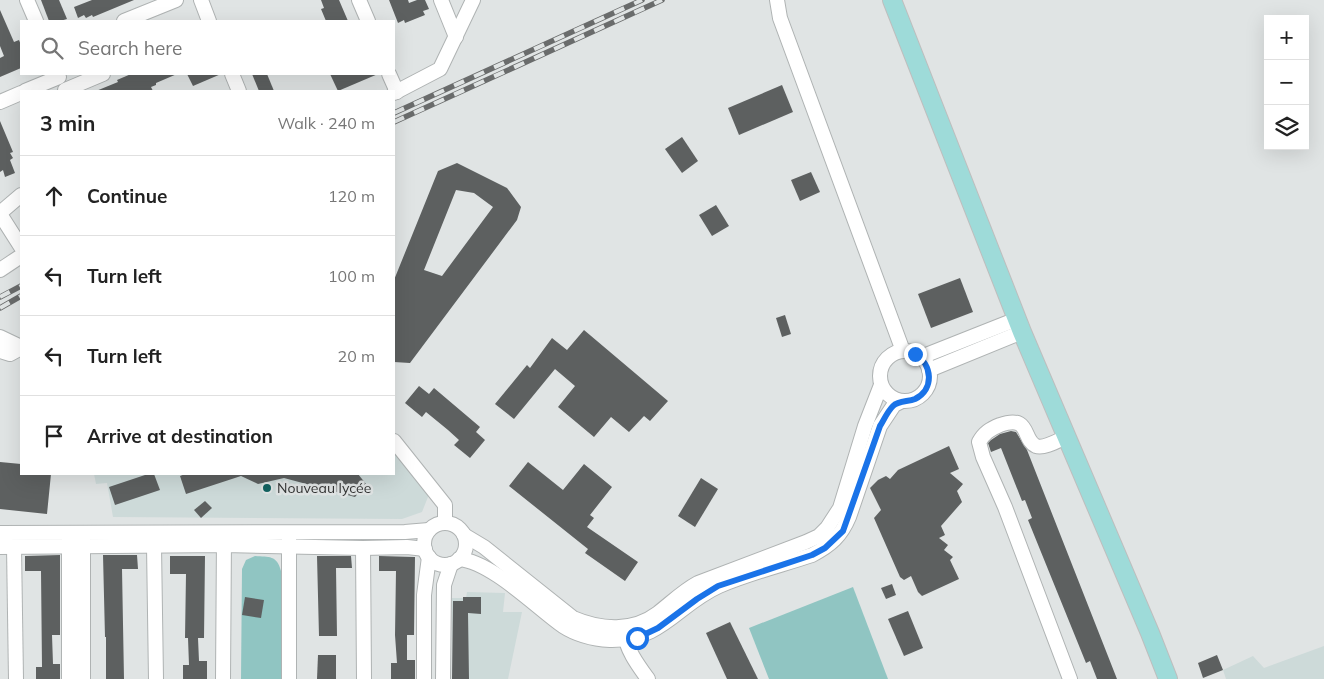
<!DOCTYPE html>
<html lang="en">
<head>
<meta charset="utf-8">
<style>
	body { margin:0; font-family:Mulish,sans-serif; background:#f2f2f2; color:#222 }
	.controls { position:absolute; right:15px; top:15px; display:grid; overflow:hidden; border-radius:0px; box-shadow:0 5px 20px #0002 }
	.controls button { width:45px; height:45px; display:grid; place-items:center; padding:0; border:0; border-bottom:1px solid #e0e0e0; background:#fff; color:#222; font:25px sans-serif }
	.stop { position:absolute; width:15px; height:15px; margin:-11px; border:4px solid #1a73e8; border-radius:50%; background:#fff }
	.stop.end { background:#1a73e8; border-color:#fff; box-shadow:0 1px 5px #0008 }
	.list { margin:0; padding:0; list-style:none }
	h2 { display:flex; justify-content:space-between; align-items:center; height:65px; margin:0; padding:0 20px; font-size:21px }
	h2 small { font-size:16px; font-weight:400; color:#767676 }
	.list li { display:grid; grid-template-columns:32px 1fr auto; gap:15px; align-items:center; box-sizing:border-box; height:80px; padding:0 20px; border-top:1px solid #e0e0e0 }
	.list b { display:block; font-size:19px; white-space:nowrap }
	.list em { font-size:16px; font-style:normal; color:#767676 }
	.icon { flex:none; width:28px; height:28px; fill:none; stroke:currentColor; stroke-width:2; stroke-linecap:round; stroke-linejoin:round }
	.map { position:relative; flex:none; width:1324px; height:679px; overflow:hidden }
	.search { position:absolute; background:#fff; box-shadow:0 5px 20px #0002; left:20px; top:20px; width:375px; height:55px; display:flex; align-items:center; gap:12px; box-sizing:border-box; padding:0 18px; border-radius:0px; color:#767676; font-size:19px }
	.panel { position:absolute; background:#fff; box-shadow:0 5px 20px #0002; left:20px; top:90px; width:375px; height:385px; border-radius:0px }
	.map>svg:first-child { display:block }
	.built { fill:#cddad9 }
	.green { fill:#90c5c2 }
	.building { fill:#5d6060; fill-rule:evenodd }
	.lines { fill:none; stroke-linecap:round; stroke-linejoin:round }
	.minor-casing { stroke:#afb3b3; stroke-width:16 }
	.major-casing { stroke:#bebebe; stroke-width:20 }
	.minor { stroke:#fff; stroke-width:14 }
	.major { stroke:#9edbd9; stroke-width:18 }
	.rail-casing { stroke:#6a6c6c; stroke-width:5.5 }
	.rail { stroke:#e0e4e4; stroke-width:4; stroke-dasharray:11; stroke-linecap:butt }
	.route { stroke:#1a73e8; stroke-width:6 }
	.poi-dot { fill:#126260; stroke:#e0e4e4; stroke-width:2 }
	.labels { text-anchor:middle; stroke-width:5; stroke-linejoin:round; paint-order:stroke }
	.poi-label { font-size:14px; fill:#333434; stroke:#e0e4e4; text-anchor:start }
</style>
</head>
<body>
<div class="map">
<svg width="1324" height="679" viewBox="0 0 1324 679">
	<rect width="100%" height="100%" fill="#e0e4e4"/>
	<g class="built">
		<polygon points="394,451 430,492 422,512 402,519 113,517 107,483 96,484 94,474 394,474"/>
		<polygon points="467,592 505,593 503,612 522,612 508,679 453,679 452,598 466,598"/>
		<polygon points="1324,646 1324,679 1226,679 1223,670 1253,656 1264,668"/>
	</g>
	<g class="green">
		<path d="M255,556C269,557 277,555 281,571V679H241L242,569L246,560Z"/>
		<polygon points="853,587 888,679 769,679 749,628"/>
	</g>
	<g class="building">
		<polygon points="41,0 59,0 67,19 60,21 49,21"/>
		<polygon points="92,0 134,0 93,17 92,15 86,18 84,15 78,18 74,7"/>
		<polygon points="321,0 339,0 348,21 326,21 321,9 324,8"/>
		<polygon points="389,0 408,0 409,3 417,0 425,0 429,9 423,11 425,15 405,23 404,20 398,23"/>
		<polygon points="0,10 14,42 19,40 21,45 21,68 0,77 0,58 4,56 0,46"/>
		<polygon points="131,74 177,74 156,83 156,85 151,87 153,91 96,91 118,82 117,80"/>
		<polygon points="187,74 221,74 193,86"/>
		<polygon points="252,74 267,74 274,91 259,91"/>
		<polygon points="330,74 378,74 338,91"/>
		<polygon points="782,85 793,112 739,135 728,108"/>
		<polygon points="0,121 13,152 10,153 13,158 10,160 15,173 5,177 3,170 0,172"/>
		<polygon points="682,137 698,161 682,173 665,149"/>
		<path d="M457,163L507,188L521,207L517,220L410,363L394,362V280L438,171ZM456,190L474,193L493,207L442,276L424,270Z"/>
		<polygon points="811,172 820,192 800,201 791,180"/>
		<polygon points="716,205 729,226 712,236 699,215"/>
		<polygon points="960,278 973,312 931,328 918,294"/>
		<polygon points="785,315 791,334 782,337 776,318"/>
		<polygon points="584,330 668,401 650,421 644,416 629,432 611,417 594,437 558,407 575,386 555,369 514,419 495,404 527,365 530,368 552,338 567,350"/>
		<polygon points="419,386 429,394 434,388 480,427 476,432 485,440 470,458 454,445 459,440 448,430 426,412 422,417 405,403"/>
		<polygon points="1011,431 1016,432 1027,450 1117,679 1097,679 1090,661 1086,663 1028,520 1032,518 1025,500 1022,501 1001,448 991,452 988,443 991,440 1000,434"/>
		<polygon points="949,446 959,469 950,473 963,484 957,491 962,502 941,526 945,535 939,538 948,545 944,550 953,557 950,560 959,579 922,596 918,592 911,576 904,580 900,577 874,518 881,510 870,488 878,480 886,476 890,479 898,470"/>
		<polygon points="0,462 21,464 21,474 51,474 47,514 0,509"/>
		<polygon points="528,462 563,490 584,464 612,487 590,515 594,518 587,527 638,562 625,581 585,553 588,549 509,486"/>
		<polygon points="148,474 154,474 160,490 115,505 109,487"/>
		<polygon points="185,474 358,474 366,484 355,497 284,478 258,484 241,476 186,494 180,476"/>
		<polygon points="701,478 718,489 695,527 678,516"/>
		<polygon points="205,501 212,508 201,518 194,510"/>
		<polygon points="60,555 60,635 52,635 53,664 60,664 60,679 36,679 36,667 42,667 41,571 25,571 25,556"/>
		<polygon points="103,555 137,555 138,569 122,569 124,679 106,679 106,637 105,637"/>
		<polygon points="170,556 205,556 204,638 198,638 199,661 207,661 207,679 183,679 183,665 189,665 188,638 185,638 186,574 170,574"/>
		<polygon points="317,556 351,556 352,568 336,568 337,636 319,636"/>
		<polygon points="379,556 415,557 414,635 407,635 407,660 415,660 415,679 391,679 391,663 397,663 395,635 396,571 379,571"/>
		<polygon points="892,584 896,595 886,599 881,588"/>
		<polygon points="245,597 264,600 261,618 242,615"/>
		<polygon points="463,597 481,597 481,614 468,613 469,679 452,679 453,601 463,601"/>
		<polygon points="908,611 923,648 904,656 888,619"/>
		<polygon points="730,622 758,679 727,679 706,633"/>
		<polygon points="318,655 336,655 336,679 317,679"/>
		<polygon points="1217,655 1223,670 1203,678 1198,663"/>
	</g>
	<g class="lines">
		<g class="minor-casing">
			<g id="minor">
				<polyline points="27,0 36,21"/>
				<polyline points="201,0 209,21"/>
				<polyline points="359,0 368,21"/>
				<polyline points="441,0 456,37"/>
				<polyline points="777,0 780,18 903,351"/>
				<polyline points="124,21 176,0"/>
				<polyline points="232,74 239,91"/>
				<polyline points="389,74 397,92"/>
				<polyline points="65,90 103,74"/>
				<polyline points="25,91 59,77"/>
				<polyline points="394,93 440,69 473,0"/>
				<polyline points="0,102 21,93"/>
				<polyline points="0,213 21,195"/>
				<polyline points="0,214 21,247"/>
				<polyline points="0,270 21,256"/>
				<polyline points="0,337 21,347"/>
				<polyline points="0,351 10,354 21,348"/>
				<circle cx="905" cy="376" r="25"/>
				<polyline points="921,357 1017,319"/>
				<polyline points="929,370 1022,332"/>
				<path d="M1066,437C1059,440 1044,449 1036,446C1022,440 1031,414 1000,425C990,429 984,433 979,442L983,457L1005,507L1070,679"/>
				<polyline points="394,441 445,505 445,523"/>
				<circle cx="445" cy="544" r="21"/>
				<polyline points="0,533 405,532 429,530"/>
				<path d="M464,535L484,547L573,618C601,630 633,632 658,613C671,603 683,591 698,583L806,542L819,536L827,528L840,508L865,426L881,385"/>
				<polyline points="83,537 83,679"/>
				<polyline points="69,538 69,679"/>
				<polyline points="154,546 156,679"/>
				<polyline points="0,547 225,545 363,548 407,547 425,549"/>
				<polyline points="14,547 16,679"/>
				<polyline points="363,548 364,679"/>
				<path d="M459,559C492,562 536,607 563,626C577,635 593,639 610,640C662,641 678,604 719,586C749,573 782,565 812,555C831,545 841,536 849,517L880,426L894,405L902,401"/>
				<path d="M624,631C626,649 637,664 648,679"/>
				<polyline points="223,679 224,537"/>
				<polyline points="289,679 289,537"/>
				<polyline points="424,679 424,595 429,557"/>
				<polyline points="443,679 444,585 451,564"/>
			</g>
		</g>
		<g class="major-casing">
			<polyline id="major" points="892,0 1022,332 1150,633 1168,679"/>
		</g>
		<use href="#minor" class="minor"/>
		<use href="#major" class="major"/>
		<g class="rail-casing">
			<g id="rail">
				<polyline points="394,113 642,0"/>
				<polyline points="394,122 662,0"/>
				<polyline points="0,297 21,286"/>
				<polyline points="0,308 21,296"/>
			</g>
		</g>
		<use href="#rail" class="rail"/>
	</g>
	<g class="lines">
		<path class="route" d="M637,638L658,628L697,599L718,586L812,555L825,548L843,531L880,426C884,420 887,412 893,406C899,400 908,402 915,399C935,389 932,364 915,354"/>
	</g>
	<circle class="poi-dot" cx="267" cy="488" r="5"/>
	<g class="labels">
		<g class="poi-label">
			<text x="277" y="493">Nouveau lycée</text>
		</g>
	</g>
</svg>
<div class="controls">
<button>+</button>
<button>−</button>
<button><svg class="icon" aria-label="layers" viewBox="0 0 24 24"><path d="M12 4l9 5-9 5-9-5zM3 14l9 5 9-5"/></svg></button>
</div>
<div class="stop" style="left:637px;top:638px"></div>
<div class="stop end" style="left:915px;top:354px"></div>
<div class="search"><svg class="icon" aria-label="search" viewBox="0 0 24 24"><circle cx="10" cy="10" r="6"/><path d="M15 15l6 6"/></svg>Search here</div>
<section class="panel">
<h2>3 min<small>Walk · 240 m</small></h2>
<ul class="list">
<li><svg class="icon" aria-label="ahead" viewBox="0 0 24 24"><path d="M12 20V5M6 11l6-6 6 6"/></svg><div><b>Continue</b></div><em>120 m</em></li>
<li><svg class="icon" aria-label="left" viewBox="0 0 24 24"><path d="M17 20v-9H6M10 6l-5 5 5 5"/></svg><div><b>Turn left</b></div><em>100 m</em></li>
<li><svg class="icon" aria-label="left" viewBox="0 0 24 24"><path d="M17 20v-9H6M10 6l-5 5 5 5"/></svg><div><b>Turn left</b></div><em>20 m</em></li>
<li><svg class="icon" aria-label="arrive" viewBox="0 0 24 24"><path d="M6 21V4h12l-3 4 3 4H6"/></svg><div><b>Arrive at destination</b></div></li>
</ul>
</section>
</div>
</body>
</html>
